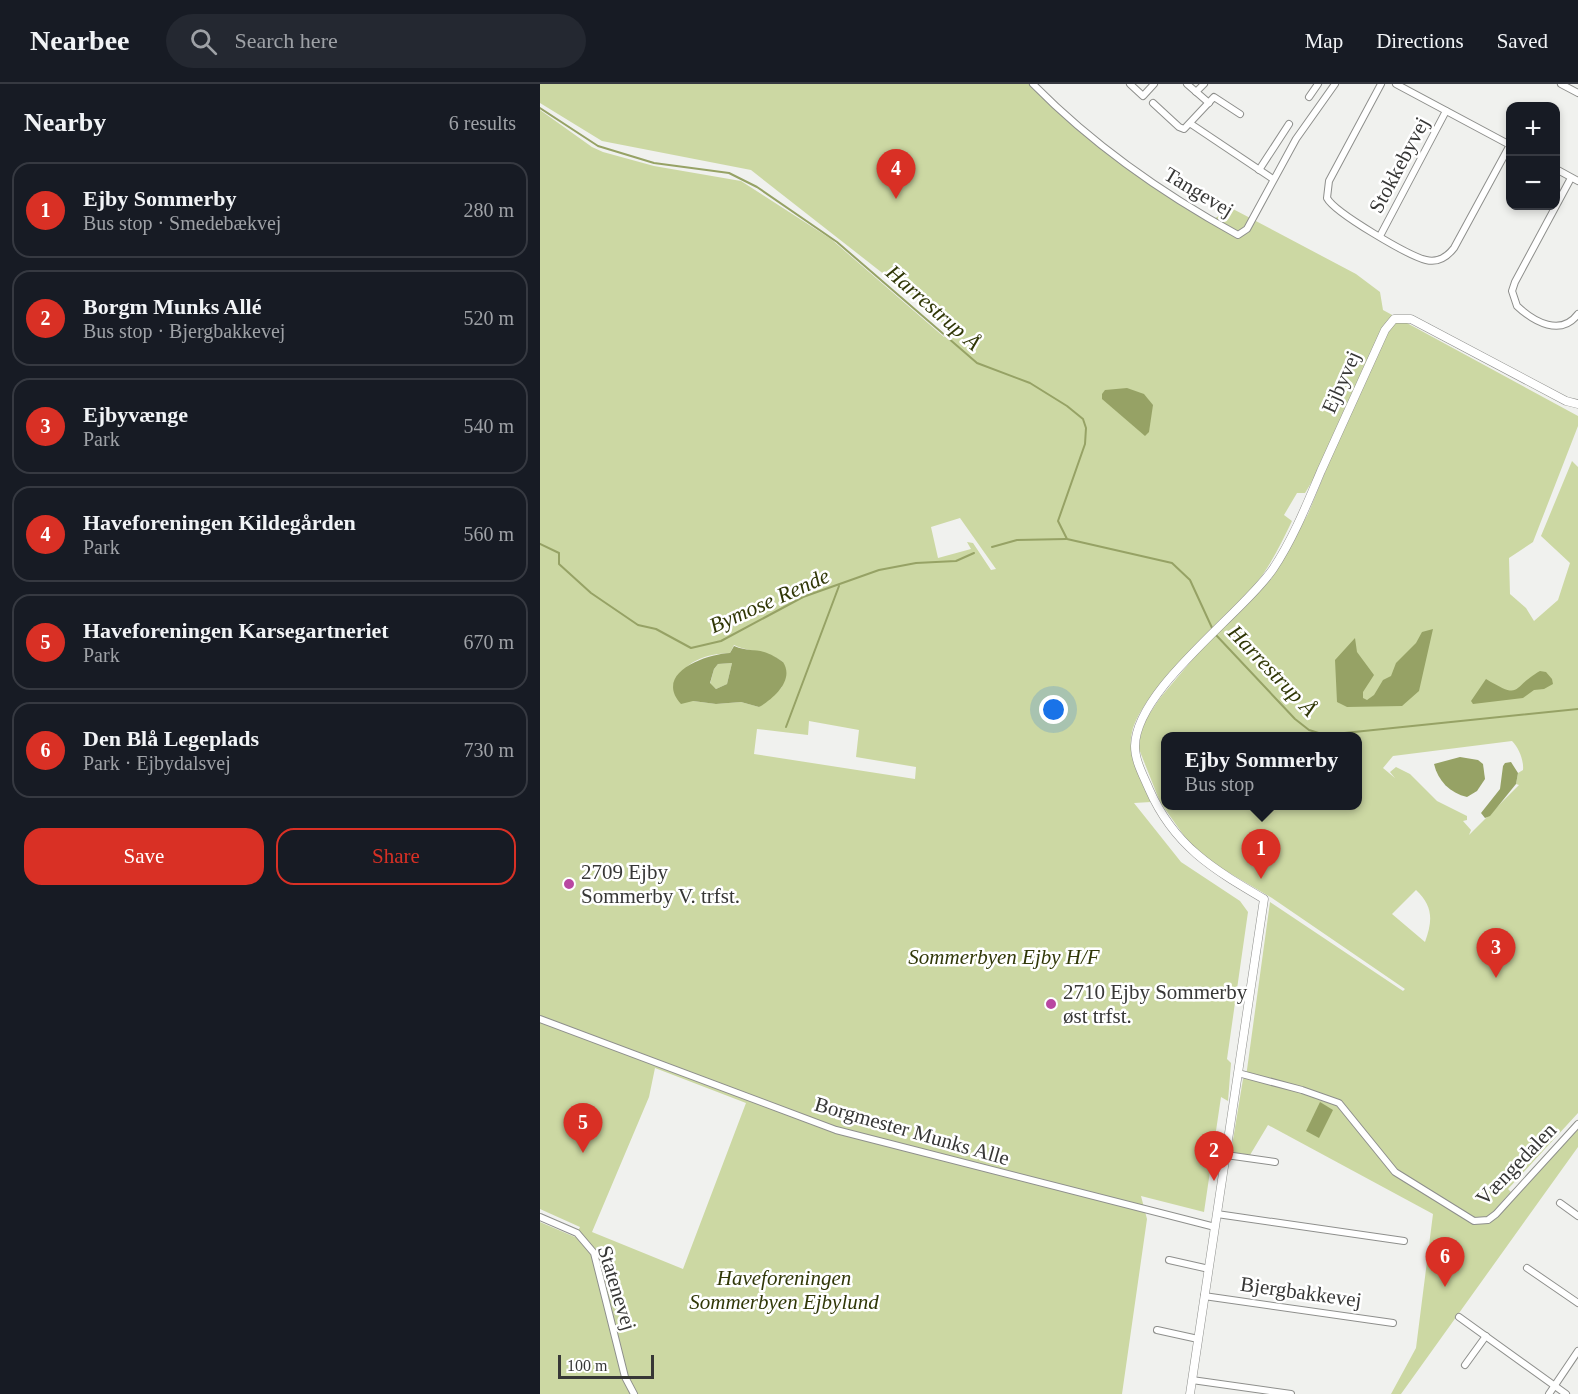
<!DOCTYPE html>
<html lang="en">
<head>
<meta charset="utf-8">
<style>
	body { margin:0; font-family:"Times New Roman",serif; background:#242831; color:#f1f3f6 }
	.controls { position:absolute; right:18px; top:18px; display:grid; overflow:hidden; border-radius:12px; box-shadow:0 3px 9px #0003 }
	.controls button { width:54px; height:54px; display:grid; place-items:center; padding:0; border:0; border-bottom:2px solid #363941; background:#171b24; color:#f1f3f6; font:30px sans-serif }
	.scale { position:absolute; left:18px; bottom:15px; width:96px; box-sizing:border-box; padding-left:6px; border:3px solid #373736; border-top:0; font-size:16px; line-height:21px; white-space:nowrap; color:#373736; -webkit-text-stroke:4px #fff; paint-order:stroke }
	.you { position:absolute; left:514px; top:626px; width:21px; height:21px; margin:-15px; border:4px solid #fff; border-radius:50%; background:#1a73e8; box-shadow:0 0 0 9px #1a73e833 }
	.badge { display:grid; place-items:center; width:39px; height:39px; border-radius:50%; background:#d93025; color:#fff; font-size:20px; font-weight:700 }
	.pin { position:absolute; translate:-50% -50px; filter:drop-shadow(0 2px 3px #0008) }
	.pin::after { content:''; position:absolute; top:32px; width:21px; height:18px; background:inherit; clip-path:polygon(0 0,100% 0,50% 100%) }
	.popup { position:absolute; left:621px; top:648px; width:201px; height:78px; box-sizing:border-box; display:grid; place-content:center; border-radius:12px; background:#171b24; filter:drop-shadow(0 2px 4px #0005); font-size:20px; white-space:nowrap; color:#9ea1a6 }
	.popup b { font-size:22px; color:#f1f3f6 }
	.popup::after { content:''; position:absolute; left:50%; top:100%; margin-left:-12px; border:12px solid transparent; border-top-color:#171b24 }
	.list { margin:0; padding:0; list-style:none }
	h2 { display:flex; justify-content:space-between; align-items:center; height:78px; margin:0; padding:0 24px; font-size:26px }
	h2 small { font-size:20px; font-weight:400; color:#9ea1a6 }
	.list li { display:grid; grid-template-columns:39px 1fr auto; gap:18px; align-items:center; box-sizing:border-box; height:96px; margin:0 12px 12px; padding:0 12px; border:2px solid #363941; border-radius:18px }
	.list b { display:block; font-size:22px; white-space:nowrap }
	.list p { margin:0; font-size:20px; white-space:nowrap; color:#9ea1a6 }
	.list em { font-size:20px; font-style:normal; color:#9ea1a6 }
	.actions { display:flex; gap:12px; padding:18px 24px }
	.actions a { flex:1; padding:14px 0; border:2px solid #d93025; border-radius:18px; text-align:center; font-size:21px; color:#d93025 }
	.actions .main { background:#d93025; color:#fff }
	.icon { flex:none; width:33px; height:33px; fill:none; stroke:currentColor; stroke-width:2; stroke-linecap:round; stroke-linejoin:round }
	.map { position:relative; flex:none; width:1038px; height:1310px; overflow:hidden }
	header { display:flex; align-items:center; gap:36px; box-sizing:border-box; height:84px; padding:0 30px; background:#171b24; border-bottom:2px solid #363941 }
	header strong { font-size:28px }
	nav { display:flex; gap:33px; margin-inline-start:auto; font-size:21px }
	.search { width:420px; height:54px; background:#242831; display:flex; align-items:center; gap:15px; box-sizing:border-box; padding:0 21px; border-radius:33px; color:#9ea1a6; font-size:22px }
	main { display:flex }
	aside { flex:1; background:#171b24 }
	.map>svg:first-child { display:block }
	.green { fill:#ccd8a3; fill-rule:evenodd }
	.water { fill:#96a265; fill-rule:evenodd }
	.lines { fill:none; stroke-linecap:round; stroke-linejoin:round }
	.stream { stroke:#96a265; stroke-width:2 }
	.minor-casing { stroke:#8e8f8c; stroke-width:8 }
	.tertiary-casing { stroke:#8e8f8c; stroke-width:9 }
	.minor { stroke:#fff; stroke-width:6 }
	.tertiary { stroke:#fff; stroke-width:8 }
	.poi-dot { fill:#b947a2; stroke:#fff; stroke-width:2 }
	.labels { text-anchor:middle; stroke-width:5; stroke-linejoin:round; paint-order:stroke }
	.street-label { font-size:21px; fill:#373736; stroke:#fff }
	.poi-label { font-size:21px; fill:#373736; stroke:#fff; text-anchor:start }
	.park-label { font-size:21px; font-style:italic; fill:#313808; stroke:#fff }
	.water-label { font-size:22px; font-style:italic; fill:#303706; stroke:#fff }
</style>
</head>
<body>
<header>
<strong>Nearbee</strong>
<div class="search"><svg class="icon" aria-label="search" viewBox="0 0 24 24"><circle cx="10" cy="10" r="6"/><path d="M15 15l6 6"/></svg>Search here</div>
<nav><a>Map</a><a>Directions</a><a>Saved</a></nav>
</header>
<main>
<aside>
<h2>Nearby<small>6 results</small></h2>
<ul class="list">
<li><span class="badge">1</span><div><b>Ejby Sommerby</b><p>Bus stop · Smedebækvej</p></div><em>280 m</em></li>
<li><span class="badge">2</span><div><b>Borgm Munks Allé</b><p>Bus stop · Bjergbakkevej</p></div><em>520 m</em></li>
<li><span class="badge">3</span><div><b>Ejbyvænge</b><p>Park</p></div><em>540 m</em></li>
<li><span class="badge">4</span><div><b>Haveforeningen Kildegården</b><p>Park</p></div><em>560 m</em></li>
<li><span class="badge">5</span><div><b>Haveforeningen Karsegartneriet</b><p>Park</p></div><em>670 m</em></li>
<li><span class="badge">6</span><div><b>Den Blå Legeplads</b><p>Park · Ejbydalsvej</p></div><em>730 m</em></li>
</ul>
<div class="actions"><a class="main">Save</a><a>Share</a></div>
</aside>
<div class="map">
<svg width="1038" height="1310" viewBox="0 0 1038 1310">
	<rect width="100%" height="100%" fill="#f0f1ee"/>
	<g class="green">
		<path d="M0,0H490C545,53 603,99 669,137L693,125L816,190L840,208L843,226L1038,332V342L993,458L969,474L970,510L986,524L994,537L1018,516L1030,479L1001,452L1032,377L1038,383V1029L968,1105L971,1108L959,1121L979,1108L1038,1043V1063L861,1310H851L876,1264L893,1130L728,1041L710,1071L691,1068L703,995L706,993L730,818L863,907L865,905L732,814L674,780L652,763L620,718L599,665L600,651L606,635L620,614L663,563L731,495L768,430L786,386L782,381L765,409H757L744,431L752,437C740,461 730,484 712,504C681,538 603,605 592,648C586,672 602,696 611,718L594,719L641,778L700,817L708,828L687,975L691,979L688,1017L681,1013L664,1128L601,1112L607,1135L582,1310H0V1138L35,1153L40,1143L0,1125V26L52,63L63,68L114,82L201,97L291,155L404,253L411,248L387,224L211,86L62,57L0,19ZM420,434L456,485L451,486L433,459L427,458L431,465L398,474L391,443ZM194,561C211,569 226,566 243,578L242,603L219,623L201,618L176,620L153,617L135,601C144,577 165,570 190,569ZM269,637L319,646L316,673L376,683L375,695L214,670L217,645L268,651ZM625,652H817V722H625ZM972,657C979,664 984,677 983,686L978,689L976,700L979,701L929,751L931,746L923,737L927,736V732L897,717L870,690L856,683L850,688L855,694L843,684L853,672ZM876,806C893,822 893,836 885,858L852,830ZM115,984L206,1019L143,1185L52,1148L109,1013Z"/>
		<polygon points="192,579 187,600 176,605 170,600 174,585 178,580"/>
	</g>
	<g class="water">
		<polygon points="587,304 604,310 613,321 609,348 605,352 562,315 562,310 565,306"/>
		<polygon points="893,545 879,607 862,622 807,623 797,618 795,576 815,554 817,568 834,591 823,608 823,614 827,616 834,611 843,596 851,592 856,579 876,559 882,548"/>
		<path d="M194,562C214,570 220,561 243,578C255,596 233,615 219,623L201,618L176,620L153,617L141,620C113,589 166,570 190,569ZM192,579L187,600L176,605L170,599L174,585L178,580Z"/>
		<path d="M1000,587L1006,588L1012,595L1013,600L1004,605L994,606L983,614L933,620L931,617L946,595C983,617 970,604 1000,587Z"/>
		<path d="M920,673L938,676L943,680L945,695L937,707L927,713C910,709 898,697 894,680Z"/>
		<polygon points="971,678 978,689 976,700 950,732 945,734 941,729 960,705 963,682 965,679"/>
		<polygon points="780,1018 793,1026 779,1054 766,1047"/>
	</g>
	<g class="lines">
		<g class="stream">
			<polyline points="0,24 58,62 114,79 189,89 217,103 297,158 437,279 490,299 527,322 543,335 546,344 545,360 518,437 527,455 632,479 650,496 673,546"/>
			<polyline points="0,460 19,469 19,480 51,509 98,541 116,545 151,564 181,557 263,513 339,486 376,479 416,477 434,469"/>
			<polyline points="452,463 477,456 526,455"/>
			<polyline points="676,551 755,635 769,646 785,651 1038,625"/>
			<polyline points="246,643 299,502"/>
		</g>
		<g class="minor-casing">
			<g id="minor">
				<path d="M493,0C553,61 623,110 698,151L707,145L756,55L795,0"/>
				<polyline points="590,0 603,12 614,0"/>
				<polyline points="647,0 669,19"/>
				<path d="M841,0L789,97L787,114C795,129 869,172 886,176C898,179 907,173 914,164L970,61"/>
				<polyline points="856,0 970,61"/>
				<polyline points="1021,0 1038,9"/>
				<polyline points="656,8 664,0"/>
				<polyline points="769,13 778,0"/>
				<polyline points="613,19 639,43 644,45 674,13 700,30"/>
				<polyline points="651,40 733,95"/>
				<polyline points="1016,85 1038,97"/>
				<polyline points="719,86 749,40"/>
				<path d="M1031,94L975,198L972,207L977,222C994,238 1021,253 1038,230"/>
				<polyline points="840,152 906,27"/>
				<polyline points="0,935 296,1046 675,1143"/>
				<polyline points="698,989 762,1006 799,1019 855,1088 934,1137 948,1136 956,1130 1038,1040"/>
				<polyline points="686,1071 735,1078"/>
				<polyline points="1020,1119 1038,1132"/>
				<polyline points="677,1130 864,1157"/>
				<polyline points="0,1133 37,1149 54,1169 85,1293 94,1310"/>
				<polyline points="629,1176 669,1185"/>
				<polyline points="987,1184 1038,1219"/>
				<polyline points="664,1212 853,1239"/>
				<polyline points="919,1233 1026,1310"/>
				<polyline points="617,1246 658,1255"/>
				<polyline points="925,1281 946,1252"/>
				<polyline points="652,1296 751,1310"/>
				<polyline points="1009,1310 1038,1267"/>
			</g>
		</g>
		<g class="tertiary-casing">
			<path id="tertiary" d="M650,1310L724,815C673,785 634,762 609,705C603,691 595,677 595,662C596,605 701,531 733,485C753,455 767,420 781,387C802,340 824,293 845,246L854,235H871L1026,317L1038,320"/>
		</g>
		<use href="#minor" class="minor"/>
		<use href="#tertiary" class="tertiary"/>
	</g>
	<g class="poi-dot">
		<circle cx="29" cy="800" r="6"/>
		<circle cx="511" cy="920" r="6"/>
	</g>
	<g class="labels">
		<g class="street-label">
			<text transform="translate(859 81) rotate(-62)" y="7">Stokkebyvej</text>
			<text transform="translate(659 108) rotate(31)" y="7">Tangevej</text>
			<text transform="translate(801 298) rotate(-66)" y="7">Ejbyvej</text>
			<text transform="translate(372 1047) rotate(16)" y="7">Borgmester Munks Alle</text>
			<text transform="translate(976 1080) rotate(-46)" y="7">Vængedalen</text>
			<text transform="translate(77 1204) rotate(73)" y="7">Statenevej</text>
			<text transform="translate(761 1208) rotate(8)" y="7">Bjergbakkevej</text>
		</g>
		<g class="poi-label">
			<text x="41" y="795">2709 Ejby<tspan x="41" dy="24">Sommerby V. trfst.</tspan></text>
			<text x="523" y="915">2710 Ejby Sommerby<tspan x="523" dy="24">øst trfst.</tspan></text>
		</g>
		<g class="park-label">
			<text x="464" y="880">Sommerbyen Ejby H/F</text>
			<text x="244" y="1201">Haveforeningen<tspan x="244" dy="24">Sommerbyen Ejbylund</tspan></text>
		</g>
		<g class="water-label">
			<text transform="translate(394 223) rotate(41)" y="8">Harrestrup Å</text>
			<text transform="translate(229 516) rotate(-24)" y="8">Bymose Rende</text>
			<text transform="translate(733 586) rotate(46)" y="8">Harrestrup Å</text>
		</g>
	</g>
</svg>
<div class="controls">
<button>+</button>
<button>−</button>
</div>
<div class="scale">100 m</div>
<div class="you"></div>
<div class="pin badge" style="left:721px;top:795px">1</div>
<div class="popup"><b>Ejby Sommerby</b>Bus stop</div>
<div class="pin badge" style="left:674px;top:1097px">2</div>
<div class="pin badge" style="left:956px;top:894px">3</div>
<div class="pin badge" style="left:356px;top:115px">4</div>
<div class="pin badge" style="left:43px;top:1069px">5</div>
<div class="pin badge" style="left:905px;top:1203px">6</div>
</div>
</main>
</body>
</html>
